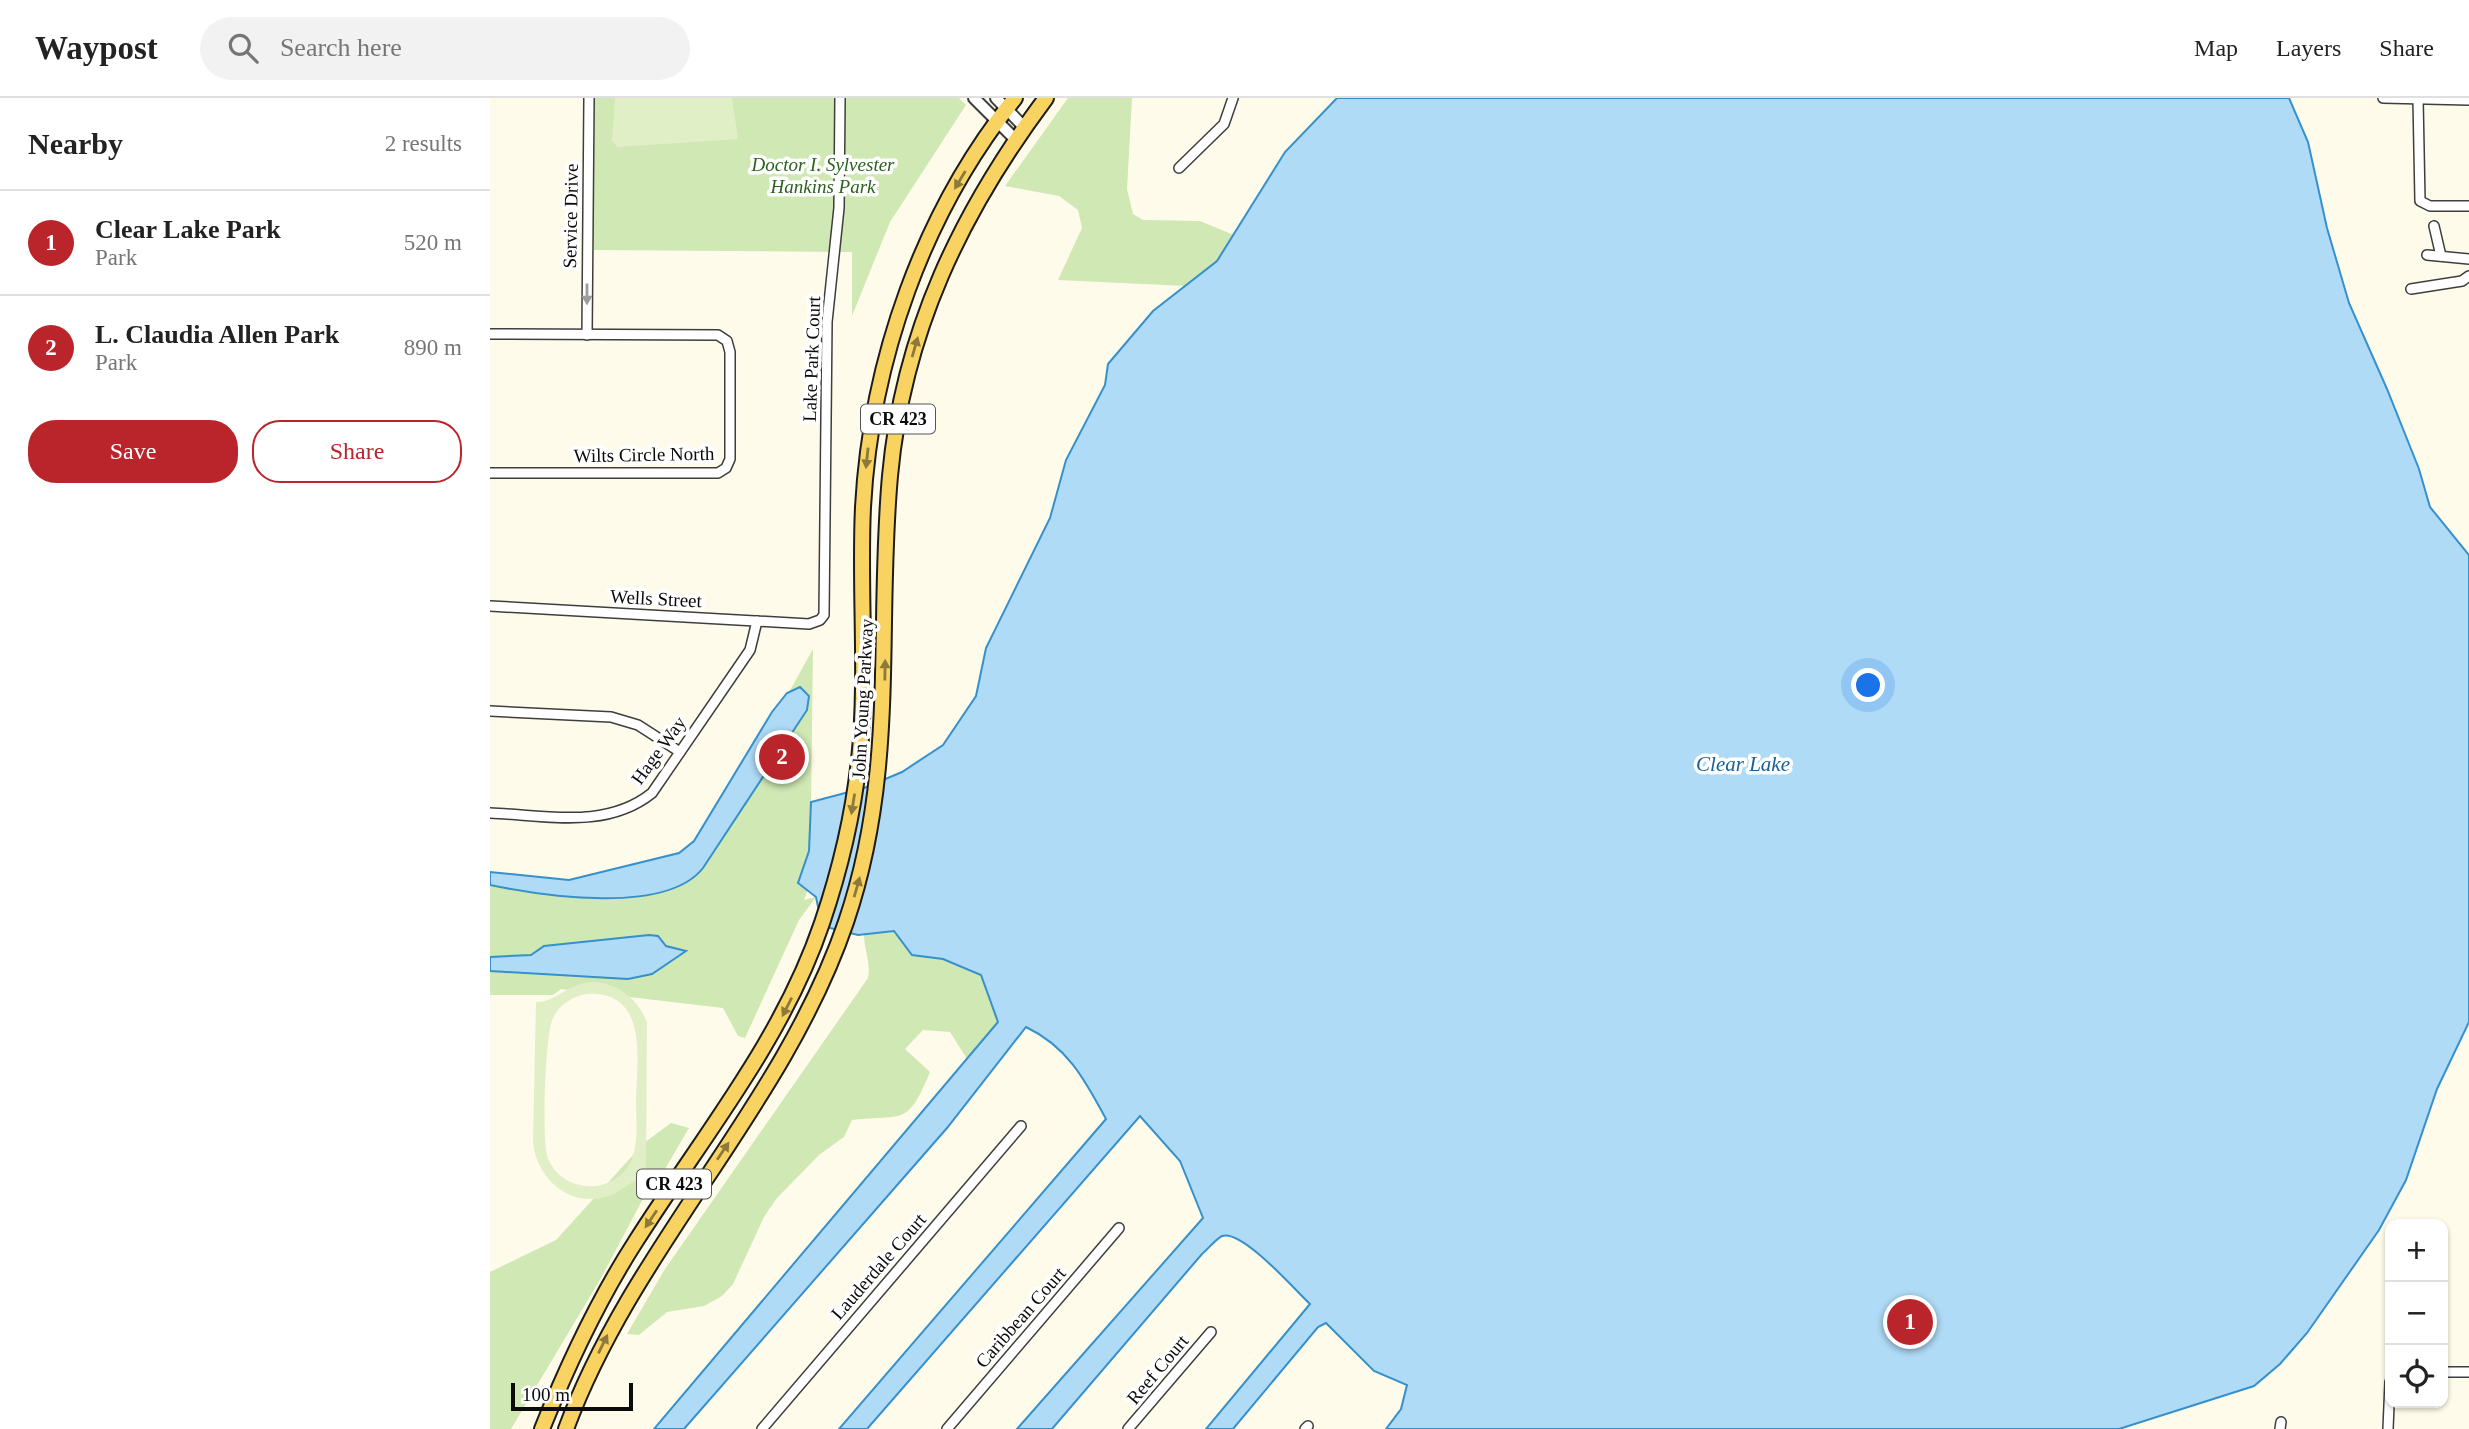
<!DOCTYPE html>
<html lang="en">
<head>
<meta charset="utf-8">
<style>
	body { margin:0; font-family:"Times New Roman",serif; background:#f2f2f2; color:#222 }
	.controls { position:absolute; right:21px; bottom:21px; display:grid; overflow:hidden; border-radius:14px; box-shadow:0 2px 5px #0004 }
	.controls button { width:63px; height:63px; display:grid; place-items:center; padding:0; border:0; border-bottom:2px solid #e0e0e0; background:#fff; color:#222; font:35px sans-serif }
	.scale { position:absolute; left:21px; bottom:18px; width:122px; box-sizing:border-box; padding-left:7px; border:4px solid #0b0b0b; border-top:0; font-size:19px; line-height:24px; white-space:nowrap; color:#0b0b0b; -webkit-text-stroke:5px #fff; paint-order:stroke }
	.you { position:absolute; left:1379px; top:588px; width:24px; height:24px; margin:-18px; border:5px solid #fff; border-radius:50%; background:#1a73e8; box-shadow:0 0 0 10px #1a73e833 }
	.badge { display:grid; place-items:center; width:46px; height:46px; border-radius:50%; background:#ba252c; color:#fff; font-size:23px; font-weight:700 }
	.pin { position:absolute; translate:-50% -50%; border:4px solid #fff; box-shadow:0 2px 7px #0006 }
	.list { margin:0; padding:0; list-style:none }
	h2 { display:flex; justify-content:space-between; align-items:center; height:91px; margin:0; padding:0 28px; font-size:30px }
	h2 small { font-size:23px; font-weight:400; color:#767676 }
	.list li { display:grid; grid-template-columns:46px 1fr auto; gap:21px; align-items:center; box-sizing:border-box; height:105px; padding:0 28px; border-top:2px solid #e0e0e0 }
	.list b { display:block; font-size:26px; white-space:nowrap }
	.list p { margin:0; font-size:23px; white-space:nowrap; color:#767676 }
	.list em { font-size:23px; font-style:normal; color:#767676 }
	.actions { display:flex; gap:14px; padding:21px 28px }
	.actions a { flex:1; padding:16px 0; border:2px solid #ba252c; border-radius:28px; text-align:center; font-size:24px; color:#ba252c }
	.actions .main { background:#ba252c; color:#fff }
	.icon { flex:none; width:38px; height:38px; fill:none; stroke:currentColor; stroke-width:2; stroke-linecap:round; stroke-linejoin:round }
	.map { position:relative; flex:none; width:1979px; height:1331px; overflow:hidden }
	header { display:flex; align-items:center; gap:42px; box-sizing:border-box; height:98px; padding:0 35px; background:#fff; border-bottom:2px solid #e0e0e0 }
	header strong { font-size:33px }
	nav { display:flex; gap:38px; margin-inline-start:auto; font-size:24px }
	.search { width:490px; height:63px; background:#f2f2f2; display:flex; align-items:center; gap:18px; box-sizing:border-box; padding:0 24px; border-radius:38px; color:#767676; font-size:26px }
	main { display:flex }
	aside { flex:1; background:#fff }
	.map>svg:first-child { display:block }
	.green { fill:#cfe8b4 }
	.pitch { fill:#e1efc6; fill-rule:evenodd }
	.water { fill:#afdbf6; stroke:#3690cc; stroke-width:2 }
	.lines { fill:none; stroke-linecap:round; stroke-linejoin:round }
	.minor-casing { stroke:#3e3e3e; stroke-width:12 }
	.tertiary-casing { stroke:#3e3e3e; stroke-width:14 }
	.primary-casing { stroke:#1c1c1c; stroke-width:18 }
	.minor { stroke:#fff; stroke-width:9 }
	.tertiary { stroke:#fff; stroke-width:10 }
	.primary { stroke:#f8d361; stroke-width:14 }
	.oneway { fill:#8d793a }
	.oneway2 { fill:#9d9d9d }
	.labels { text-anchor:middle; stroke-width:7; stroke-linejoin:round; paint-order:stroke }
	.shield { fill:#fff; stroke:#545454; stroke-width:2 }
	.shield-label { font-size:18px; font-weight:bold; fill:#0b0b0b }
	.park-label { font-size:19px; font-style:italic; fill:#2b621d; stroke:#fff }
	.street-label { font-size:19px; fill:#0b0b0b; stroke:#fff }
	.water-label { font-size:21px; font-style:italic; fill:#16619b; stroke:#fff }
</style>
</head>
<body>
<header>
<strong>Waypost</strong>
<div class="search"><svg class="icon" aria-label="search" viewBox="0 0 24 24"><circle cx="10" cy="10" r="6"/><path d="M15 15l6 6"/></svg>Search here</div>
<nav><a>Map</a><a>Layers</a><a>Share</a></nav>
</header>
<main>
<aside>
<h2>Nearby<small>2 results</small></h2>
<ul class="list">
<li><span class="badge">1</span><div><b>Clear Lake Park</b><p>Park</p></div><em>520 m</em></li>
<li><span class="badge">2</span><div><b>L. Claudia Allen Park</b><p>Park</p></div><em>890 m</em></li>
</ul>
<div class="actions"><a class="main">Save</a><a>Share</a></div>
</aside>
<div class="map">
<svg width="1979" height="1331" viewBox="0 0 1979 1331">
	<rect width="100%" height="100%" fill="#fffbea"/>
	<g class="green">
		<polygon points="104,0 469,0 476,7 400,124 362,218 362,154 103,152"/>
		<polygon points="578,0 642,0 637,91 643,116 653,122 710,123 744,137 727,163 696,188 568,182 592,130 588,112 569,98 515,88"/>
		<polygon points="323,551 320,786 314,802 326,799 309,822 255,940 248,938 233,910 71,891 63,897 0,897 0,776 94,791 203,766"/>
		<path d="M404,833L422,857L453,861L491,877L508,924L477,961L460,934L433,932L415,951L440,974C417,1029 415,1016 362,1022L354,1039L329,1057L286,1101L274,1119L243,1186L232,1198L214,1208L177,1214L149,1237L137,1236L175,1171L378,880C381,864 374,852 374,836Z"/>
		<polygon points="181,1025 199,1030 172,1076 155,1097 111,1180 21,1331 0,1331 0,1174 66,1142 154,1045"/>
	</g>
	<g class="pitch">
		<polygon points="125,0 242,0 248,41 128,49 122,43"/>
		<path d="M104,884C129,886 147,900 157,924L156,1081C140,1081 134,1093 119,1098C80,1111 46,1081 43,1043L46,904C65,905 77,885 104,884ZM96,896C159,892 147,961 146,1002C146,1022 149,1047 140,1065C121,1100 68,1094 57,1057C52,1039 55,935 63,920C70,906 82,899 96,896Z"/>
	</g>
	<g class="water">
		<path d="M847,0H1799L1818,44L1837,130L1859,205L1897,291L1929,371L1940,409L1979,457V924L1947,991L1916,1082L1889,1132L1817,1235L1790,1266L1764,1288L1629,1331H896L911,1311L917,1287L884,1273L836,1225L828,1229L743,1331H716L820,1206C805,1192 752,1131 732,1138C726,1141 718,1151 712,1156L562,1331H527L713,1120L690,1063L650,1018L377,1331H349L616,1021C595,982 578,949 536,929L457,1030L194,1331H164L508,924L491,877L453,861L422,857L404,833L368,837L332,828L326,799L308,785L319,753L321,704L374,690L412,674L453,647L486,598L496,550L560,420L576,362L615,287L618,266L663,213L727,163L795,54Z"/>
		<path d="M310,589L319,598L317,612L213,770C176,817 53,798 0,787V774L79,782L189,755L204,743L282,614L297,595Z"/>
		<polygon points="159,837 168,838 176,848 196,853 162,876 138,881 0,873 0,859 41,857 54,848"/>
	</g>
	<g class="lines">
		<g class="minor-casing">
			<g id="minor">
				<polyline points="1893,0 1979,2"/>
				<polyline points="1928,1 1930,103 1940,108 1979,108"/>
				<polyline points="689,70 734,26 743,0"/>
				<polyline points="1944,128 1951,158"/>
				<polyline points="1937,157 1979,161"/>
				<polyline points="1921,191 1972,183 1979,178"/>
				<polyline points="0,236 228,237 237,243 240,254 240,361 236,370 228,375 0,375"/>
				<polyline points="97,237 99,0"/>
				<polyline points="0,508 319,526 330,522 334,517 337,224 349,110 350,0"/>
				<polyline points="0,613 121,619 148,627 190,654"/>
				<path d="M0,715C55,717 116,732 162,695L260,552L267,523"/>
				<polyline points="1953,1274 1979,1274"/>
				<polyline points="272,1331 531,1028"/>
				<polyline points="457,1331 629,1130"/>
				<polyline points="638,1331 721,1234"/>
				<polyline points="815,1331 818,1328"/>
				<polyline points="1790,1331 1791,1324"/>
				<polyline points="1898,1331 1900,1284"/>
			</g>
		</g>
		<g class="tertiary-casing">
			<g id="tertiary">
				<polyline points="484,0 525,41"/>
				<polyline points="506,0 534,29"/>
			</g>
		</g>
		<g class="primary-casing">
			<g id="primary">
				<path d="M52,1331C78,1266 108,1202 146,1143C212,1039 292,943 332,825C350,772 363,718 369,662C378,578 369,493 373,409C381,263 433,114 525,0"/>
				<path d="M76,1331C144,1147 293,1009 356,824C408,671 386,533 400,378C413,234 471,114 556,0"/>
			</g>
		</g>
		<use href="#minor" class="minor"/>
		<use href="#tertiary" class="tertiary"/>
		<use href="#primary" class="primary"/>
	</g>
	<defs><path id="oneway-solid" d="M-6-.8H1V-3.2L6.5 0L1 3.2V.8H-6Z" transform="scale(1.75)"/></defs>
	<g class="oneway">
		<use href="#oneway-solid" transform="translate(470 82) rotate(121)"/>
		<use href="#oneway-solid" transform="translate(425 249) rotate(-74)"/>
		<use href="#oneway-solid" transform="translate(377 360) rotate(96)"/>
		<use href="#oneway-solid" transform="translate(395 572) rotate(-89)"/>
		<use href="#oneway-solid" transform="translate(363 706) rotate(99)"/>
		<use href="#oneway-solid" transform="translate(367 789) rotate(-74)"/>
		<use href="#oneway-solid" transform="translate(297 909) rotate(117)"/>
		<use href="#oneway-solid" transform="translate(233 1053) rotate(-56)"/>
		<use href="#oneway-solid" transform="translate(161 1121) rotate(124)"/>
		<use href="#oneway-solid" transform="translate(113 1246) rotate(-64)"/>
	</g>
	<use class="oneway2" href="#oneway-solid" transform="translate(97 196) rotate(90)"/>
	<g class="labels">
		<g class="shield">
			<rect x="371" y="306.5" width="74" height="29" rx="5"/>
			<rect x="147" y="1071.5" width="74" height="29" rx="5"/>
		</g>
		<g class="shield-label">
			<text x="408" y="327">CR 423</text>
			<text x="184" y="1092">CR 423</text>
		</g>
		<g class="park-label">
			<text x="333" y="73">Doctor I. Sylvester<tspan x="333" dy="22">Hankins Park</tspan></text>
		</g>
		<g class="street-label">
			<text transform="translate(80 118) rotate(-89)" y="7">Service Drive</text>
			<text transform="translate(321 261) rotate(-88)" y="7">Lake Park Court</text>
			<text transform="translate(154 356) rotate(-1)" y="7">Wilts Circle North</text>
			<text transform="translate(166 500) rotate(3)" y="7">Wells Street</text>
			<text transform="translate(372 601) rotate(-87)" y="7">John Young Parkway</text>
			<text transform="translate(168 652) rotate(-54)" y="7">Hage Way</text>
			<text transform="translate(388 1168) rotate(-49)" y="7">Lauderdale Court</text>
			<text transform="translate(530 1219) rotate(-49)" y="7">Caribbean Court</text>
			<text transform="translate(667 1271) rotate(-50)" y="7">Reef Court</text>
		</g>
		<g class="water-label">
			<text x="1253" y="673">Clear Lake</text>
		</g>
	</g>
</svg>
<div class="controls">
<button>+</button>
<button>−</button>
<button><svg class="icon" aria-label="locate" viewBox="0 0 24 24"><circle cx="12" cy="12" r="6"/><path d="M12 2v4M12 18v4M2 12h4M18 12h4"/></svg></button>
</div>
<div class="scale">100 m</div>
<div class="you"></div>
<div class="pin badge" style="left:1420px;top:1224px">1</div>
<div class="pin badge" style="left:292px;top:659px">2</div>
</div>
</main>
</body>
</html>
